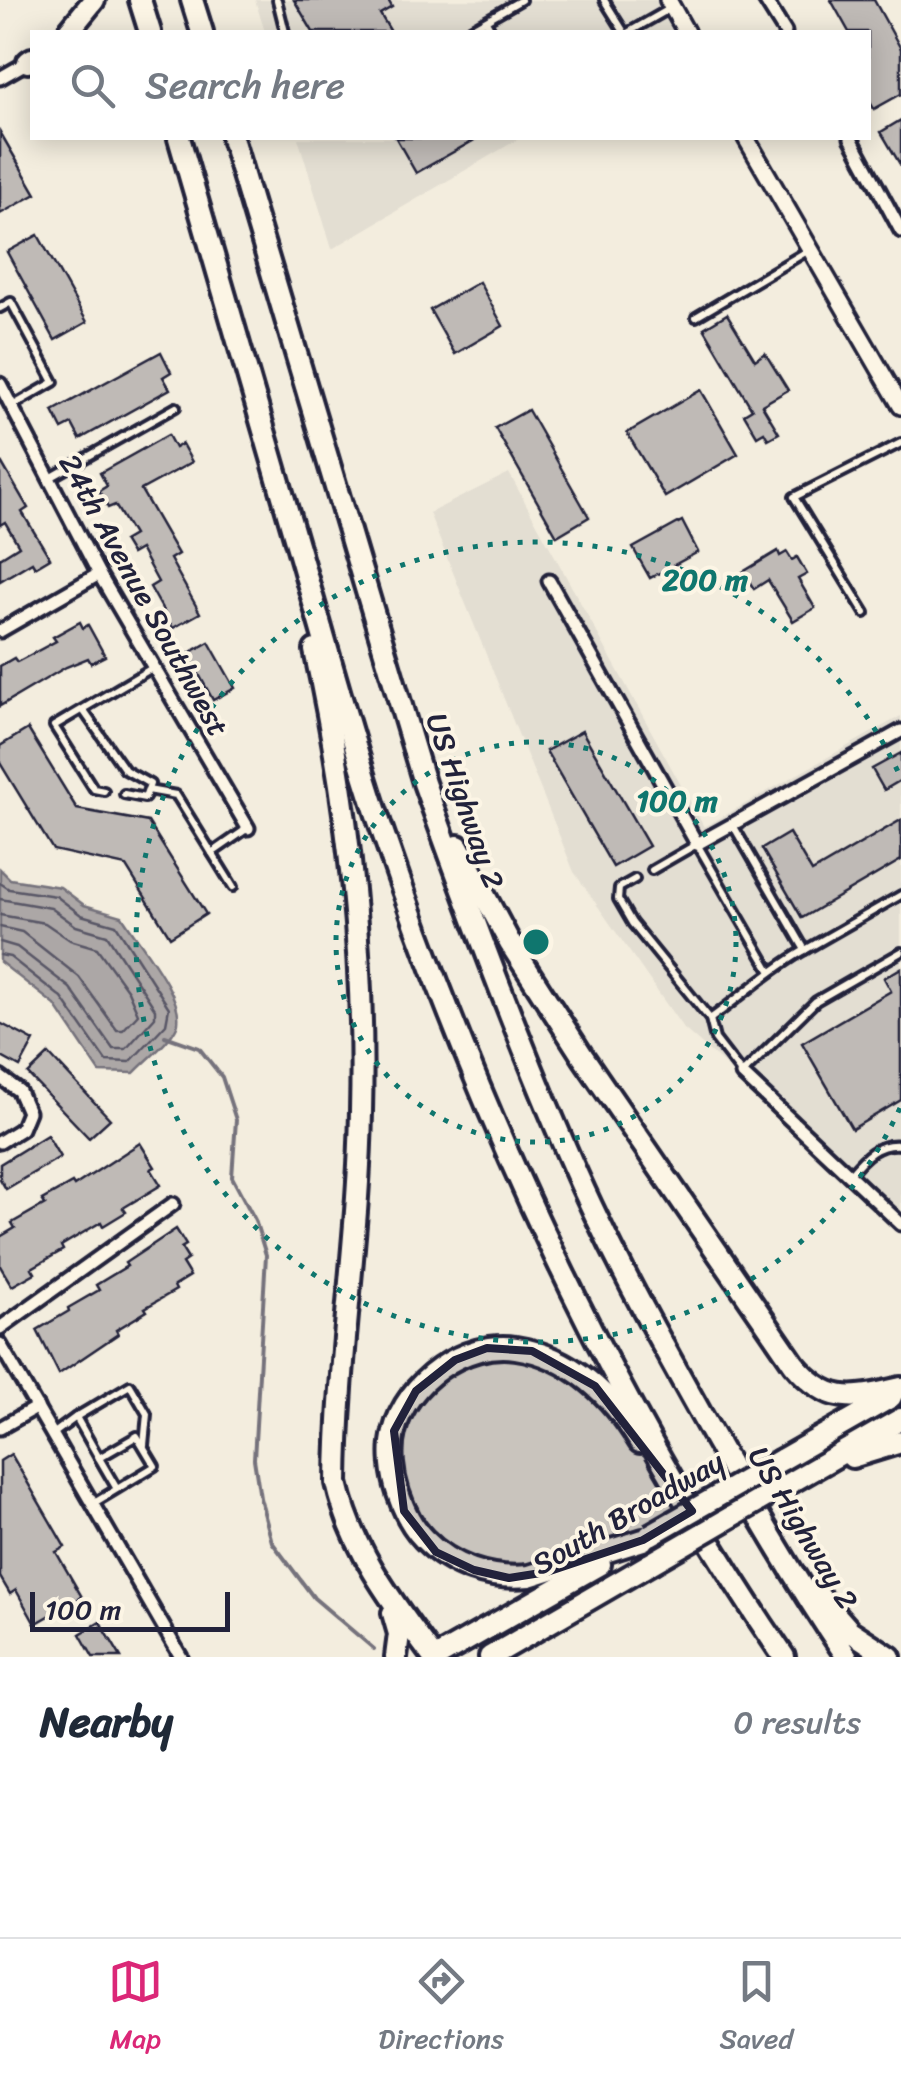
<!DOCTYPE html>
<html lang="en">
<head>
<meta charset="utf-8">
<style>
	body { margin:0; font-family:Sriracha,sans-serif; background:#f2f2f3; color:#1f2937 }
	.scale { position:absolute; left:30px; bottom:25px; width:200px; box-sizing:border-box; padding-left:10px; border:5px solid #22223b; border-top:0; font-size:28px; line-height:35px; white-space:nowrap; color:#22223b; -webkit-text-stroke:8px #fcf5e5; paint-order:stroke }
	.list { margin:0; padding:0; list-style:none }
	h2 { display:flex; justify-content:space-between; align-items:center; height:130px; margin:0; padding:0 40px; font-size:42px }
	h2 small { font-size:32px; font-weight:400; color:#747a83 }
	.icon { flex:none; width:55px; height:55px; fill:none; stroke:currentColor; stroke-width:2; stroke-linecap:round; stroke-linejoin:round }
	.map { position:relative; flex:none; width:901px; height:1657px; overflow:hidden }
	.search { position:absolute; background:#fff; box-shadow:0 5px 25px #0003; left:30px; right:30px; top:30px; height:110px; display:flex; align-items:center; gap:25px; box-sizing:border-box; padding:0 35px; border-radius:0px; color:#747a83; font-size:38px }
	.sheet { height:280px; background:#fff }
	nav { display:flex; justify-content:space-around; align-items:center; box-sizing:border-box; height:140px; border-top:2px solid #e0e1e3; background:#fff; font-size:28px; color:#747a83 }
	nav a { display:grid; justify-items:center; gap:5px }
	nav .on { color:#db2777 }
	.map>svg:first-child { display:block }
	.built { fill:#e3ded2 }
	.water { fill:#aca7a6; stroke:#75727b; stroke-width:2.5 }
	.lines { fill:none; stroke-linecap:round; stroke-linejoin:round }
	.shore { stroke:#595766; stroke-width:2.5 }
	.stream { stroke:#75727b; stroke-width:4 }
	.building { fill:#bfbab6; stroke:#22223b; stroke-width:2.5 }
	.lane-casing { stroke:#22223b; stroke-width:14 }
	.street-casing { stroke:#22223b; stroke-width:19 }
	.secondary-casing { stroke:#22223b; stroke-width:22 }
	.highway-casing { stroke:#22223b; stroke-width:28 }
	.lane { stroke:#fcf5e5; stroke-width:6 }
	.street { stroke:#fcf5e5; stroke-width:11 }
	.secondary { stroke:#fcf5e5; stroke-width:15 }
	.highway { stroke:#fcf5e5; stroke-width:20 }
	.highway-bridge-casing { stroke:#22223b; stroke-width:28; stroke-linecap:butt }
	.highway-bridge { stroke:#fcf5e5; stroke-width:20 }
	.marked { fill:#22223b; fill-opacity:0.2; stroke:#22223b; stroke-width:8; stroke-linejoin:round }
	.ring { fill:none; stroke:#0f766e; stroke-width:5; stroke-dasharray:5 10 }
	.labels { text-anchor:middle; stroke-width:8; stroke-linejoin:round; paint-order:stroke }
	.street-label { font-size:30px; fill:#22223b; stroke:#fcf5e5 }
	.centre { fill:#0f766e; stroke:#fcf5e5; stroke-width:5 }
	.ring-label { font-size:30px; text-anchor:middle; font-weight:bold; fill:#0f766e; stroke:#fcf5e5; stroke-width:8; stroke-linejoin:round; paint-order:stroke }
</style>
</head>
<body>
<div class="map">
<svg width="901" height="1657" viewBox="0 0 901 1657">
	<rect width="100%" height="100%" fill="#f3edde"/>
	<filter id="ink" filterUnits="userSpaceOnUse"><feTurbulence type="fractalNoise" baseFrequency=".01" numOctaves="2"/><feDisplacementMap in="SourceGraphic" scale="20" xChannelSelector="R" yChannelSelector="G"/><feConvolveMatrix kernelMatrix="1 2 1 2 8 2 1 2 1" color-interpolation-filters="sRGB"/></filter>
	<g filter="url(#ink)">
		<g class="built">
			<polygon points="255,0 666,0 684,32 265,32"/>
			<polygon points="298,138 520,138 332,249"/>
			<polygon points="509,473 704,827 901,716 901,1219 683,1028 574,872 429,513"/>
		</g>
		<path class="water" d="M0,869L10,879L60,887L84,905L122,916C137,941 187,999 177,1026C170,1042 146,1060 134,1073L100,1072L55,1005L0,962Z"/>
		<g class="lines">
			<g class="shore">
				<polyline points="0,883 9,889 56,896 81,915 116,925 169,1008 166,1024 130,1062 106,1061 62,998 10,957 0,955"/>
				<polyline points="0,899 51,908 76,926 107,935 155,1009 155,1017 126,1049 113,1049 70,988 17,947 0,942"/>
				<polyline points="0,915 45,923 70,940 97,948 128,991 138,1014 123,1030 117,1030 79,977 22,932 0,927"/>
			</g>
			<polyline class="stream" points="165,1036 199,1048 222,1077 236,1120 232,1177 255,1220 266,1255 254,1459 260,1498 272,1542 314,1598 374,1649"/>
		</g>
		<g class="building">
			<polygon points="294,0 388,0 392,7 380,14 391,32 313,32"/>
			<polygon points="831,0 874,0 901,49 901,94 874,109 868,99 868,32 849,32"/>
			<polygon points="901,120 901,166 881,132"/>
			<polygon points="0,132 36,194 0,214"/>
			<polygon points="396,138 478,138 416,173"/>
			<polygon points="38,235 87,322 55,340 7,252"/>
			<polygon points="479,282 503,326 455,354 430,310"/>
			<polygon points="727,314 755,360 765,353 788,390 762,405 779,433 768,439 764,432 757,436 744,414 752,409 704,328"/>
			<polygon points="161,352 171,372 163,377 170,389 80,439 72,424 62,429 53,411"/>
			<polygon points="701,390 738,454 665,497 627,433"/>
			<polygon points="528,410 589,517 557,536 495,428"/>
			<polygon points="168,435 175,448 182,444 192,462 141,490 178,554 170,559 200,613 173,628 150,587 158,582 140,549 131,554 123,541 133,535 115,505 108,508 99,491 107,486 100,473"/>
			<polygon points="0,460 28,508 22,512 50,558 35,567 32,562 0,581 0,558 19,546 5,522 0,525"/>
			<polygon points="682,521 698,552 650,578 633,548"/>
			<polygon points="778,551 780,556 787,552 792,560 797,557 807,574 798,579 815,608 793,621 768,580 754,589 743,572"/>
			<polygon points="80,622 83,628 88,625 105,656 91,663 88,658 66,667 0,706 0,666 14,658 17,662 56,641 53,637"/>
			<polygon points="209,642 235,688 213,700 188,654"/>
			<polygon points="28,729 77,809 148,822 206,914 170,937 126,866 53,850 0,763 0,746"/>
			<polygon points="582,731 649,846 613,867 546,751"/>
			<polygon points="901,753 901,780 884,790 872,769"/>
			<polygon points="901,820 901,860 802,918 762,849 789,833 812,872"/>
			<polygon points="901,968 901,1100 852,1129 802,1043 891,991 884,978"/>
			<polygon points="0,1023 34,1041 20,1067 0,1056"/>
			<polygon points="49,1054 110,1119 89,1138 28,1074"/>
			<polygon points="47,1135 60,1157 6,1189 0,1179 0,1164"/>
			<polygon points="140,1143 155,1167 151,1169 161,1185 123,1208 126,1212 103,1226 101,1222 61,1246 63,1250 32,1268 35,1273 12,1286 0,1266 0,1237 15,1228 12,1223 45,1204 42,1200 72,1183 74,1186"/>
			<polygon points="176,1229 186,1245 181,1248 188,1259 182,1263 190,1276 174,1286 176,1290 145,1308 147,1311 116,1330 118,1334 59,1374 37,1330 69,1311 68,1308 99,1290 96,1285 127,1266 125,1263"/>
			<polygon points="11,1454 65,1547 56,1552 82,1597 35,1624 16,1590 10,1594 0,1577 0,1461"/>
			<polygon points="100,1622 121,1657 93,1657 80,1634"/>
		</g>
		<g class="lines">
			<g class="lane-casing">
				<g id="lane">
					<polyline points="277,0 285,32"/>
					<polyline points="604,0 624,32"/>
					<polyline points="486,21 492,32"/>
					<polyline points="465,32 521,0"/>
					<polyline points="629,32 671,8"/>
					<polyline points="0,308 11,302 54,382 12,406"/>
					<polyline points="696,317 809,250"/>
					<polyline points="50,478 176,407"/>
					<polyline points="865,613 794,497 901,443"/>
					<polyline points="83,710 125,770 150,784 145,798 124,794"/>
					<polyline points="148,790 176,795 233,887"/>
					<polyline points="104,791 94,789 54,726 152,668"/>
					<polyline points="733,825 805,950 901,895"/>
					<polyline points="212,853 248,828"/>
					<polyline points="652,870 697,844 771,972"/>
					<polyline points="635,879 619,888 618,899 632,923 710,1019 715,1039 742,1074 816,1001 901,952"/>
					<path d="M710,1019C742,996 771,969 805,950"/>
					<path d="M850,1174C864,1157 878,1142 901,1145"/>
					<polyline points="76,1417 99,1458"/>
					<polyline points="53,1434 76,1417 130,1385 147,1414 144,1445"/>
					<polyline points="94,1503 155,1466 137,1436 99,1458 117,1489"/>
				</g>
			</g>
			<g class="street-casing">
				<g id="street">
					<polyline points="765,0 785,32"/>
					<polyline points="0,78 28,62"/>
					<polyline points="851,138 901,231"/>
					<polyline points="0,384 99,574 248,828"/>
					<polyline points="549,581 697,844 901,731"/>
					<polyline points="0,631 99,574"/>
					<polyline points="742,1074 901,1224"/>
					<polyline points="0,1077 19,1091 28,1112 21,1129 0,1142"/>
					<polyline points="0,1328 173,1204"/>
					<polyline points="0,1344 181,1657"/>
					<polyline points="0,1428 37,1407"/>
				</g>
			</g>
			<g class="secondary-casing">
				<g id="secondary">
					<polyline points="668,0 686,32"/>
					<polyline points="746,138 901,406"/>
				</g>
			</g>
			<g class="highway-casing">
				<g id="highway">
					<polyline points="140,0 150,32"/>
					<polyline points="192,0 202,32"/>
					<polyline points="68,32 94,0"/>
					<polyline points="28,62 32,59"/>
					<path d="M179,138C219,278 260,418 301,558C327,648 351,739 381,827C479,1115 612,1405 784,1657"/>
					<path d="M232,138L424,783C469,909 516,1036 570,1159C608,1247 655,1332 702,1416C748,1498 794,1579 847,1657"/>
					<path d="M315,650C348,801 365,957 361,1111C359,1235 338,1359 337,1483C352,1550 393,1603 433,1657"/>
					<path d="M458,846L510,943L583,1057L794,1364C829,1406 853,1399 901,1388"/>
					<path d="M640,1442C613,1396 571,1356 516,1348C465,1340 406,1382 394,1432C389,1451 392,1475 398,1493C404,1511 411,1526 424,1539C451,1567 490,1580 529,1576L643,1540"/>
					<polyline points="852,1457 901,1442"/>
					<polyline points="781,1460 891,1397"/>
					<polyline points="793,1481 901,1419"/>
					<polyline points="820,1597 850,1631 890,1657"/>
					<polyline points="393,1613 399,1634 396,1657"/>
					<polyline points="437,1657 600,1564"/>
					<polyline points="490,1657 650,1564"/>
				</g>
			</g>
			<use href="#lane" class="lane"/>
			<use href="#street" class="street"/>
			<use href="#secondary" class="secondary"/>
			<use href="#highway" class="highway"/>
			<g class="highway-bridge-casing">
				<g id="highway-bridge">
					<polyline points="650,1535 781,1460"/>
					<polyline points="650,1564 793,1481"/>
				</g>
			</g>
			<use href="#highway-bridge" class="highway-bridge"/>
		</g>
	</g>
	<path class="marked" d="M487,1348L532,1351L595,1386L692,1511L643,1540L547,1572L509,1578L474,1570L436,1552L404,1511L394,1431L416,1391L455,1360Z"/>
	<g class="ring">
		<circle cx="536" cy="942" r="200"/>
		<path d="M900 1108A400 400 0 1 1 900 776"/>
	</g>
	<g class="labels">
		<g class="street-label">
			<text transform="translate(144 595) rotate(61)" y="10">24th Avenue Southwest</text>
			<text transform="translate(465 801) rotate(71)" y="10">US Highway 2</text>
			<text transform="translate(628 1513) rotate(-30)" y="10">South Broadway</text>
			<text transform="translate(803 1528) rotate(59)" y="10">US Highway 2</text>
		</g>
	</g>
	<circle cx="536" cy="942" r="15" class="centre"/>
	<g class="ring-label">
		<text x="705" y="590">200 m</text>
		<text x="677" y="811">100 m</text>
	</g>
</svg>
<div class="scale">100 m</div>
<div class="search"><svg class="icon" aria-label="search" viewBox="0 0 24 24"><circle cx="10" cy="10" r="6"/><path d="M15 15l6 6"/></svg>Search here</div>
</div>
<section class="sheet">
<h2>Nearby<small>0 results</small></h2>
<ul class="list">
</ul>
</section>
<nav>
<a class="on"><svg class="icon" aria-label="map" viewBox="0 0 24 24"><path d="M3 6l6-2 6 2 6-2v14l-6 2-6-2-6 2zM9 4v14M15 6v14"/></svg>Map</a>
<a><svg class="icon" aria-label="directions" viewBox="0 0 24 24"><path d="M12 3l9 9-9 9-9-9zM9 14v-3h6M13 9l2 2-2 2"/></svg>Directions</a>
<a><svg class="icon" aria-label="saved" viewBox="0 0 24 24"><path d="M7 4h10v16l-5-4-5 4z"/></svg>Saved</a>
</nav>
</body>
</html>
